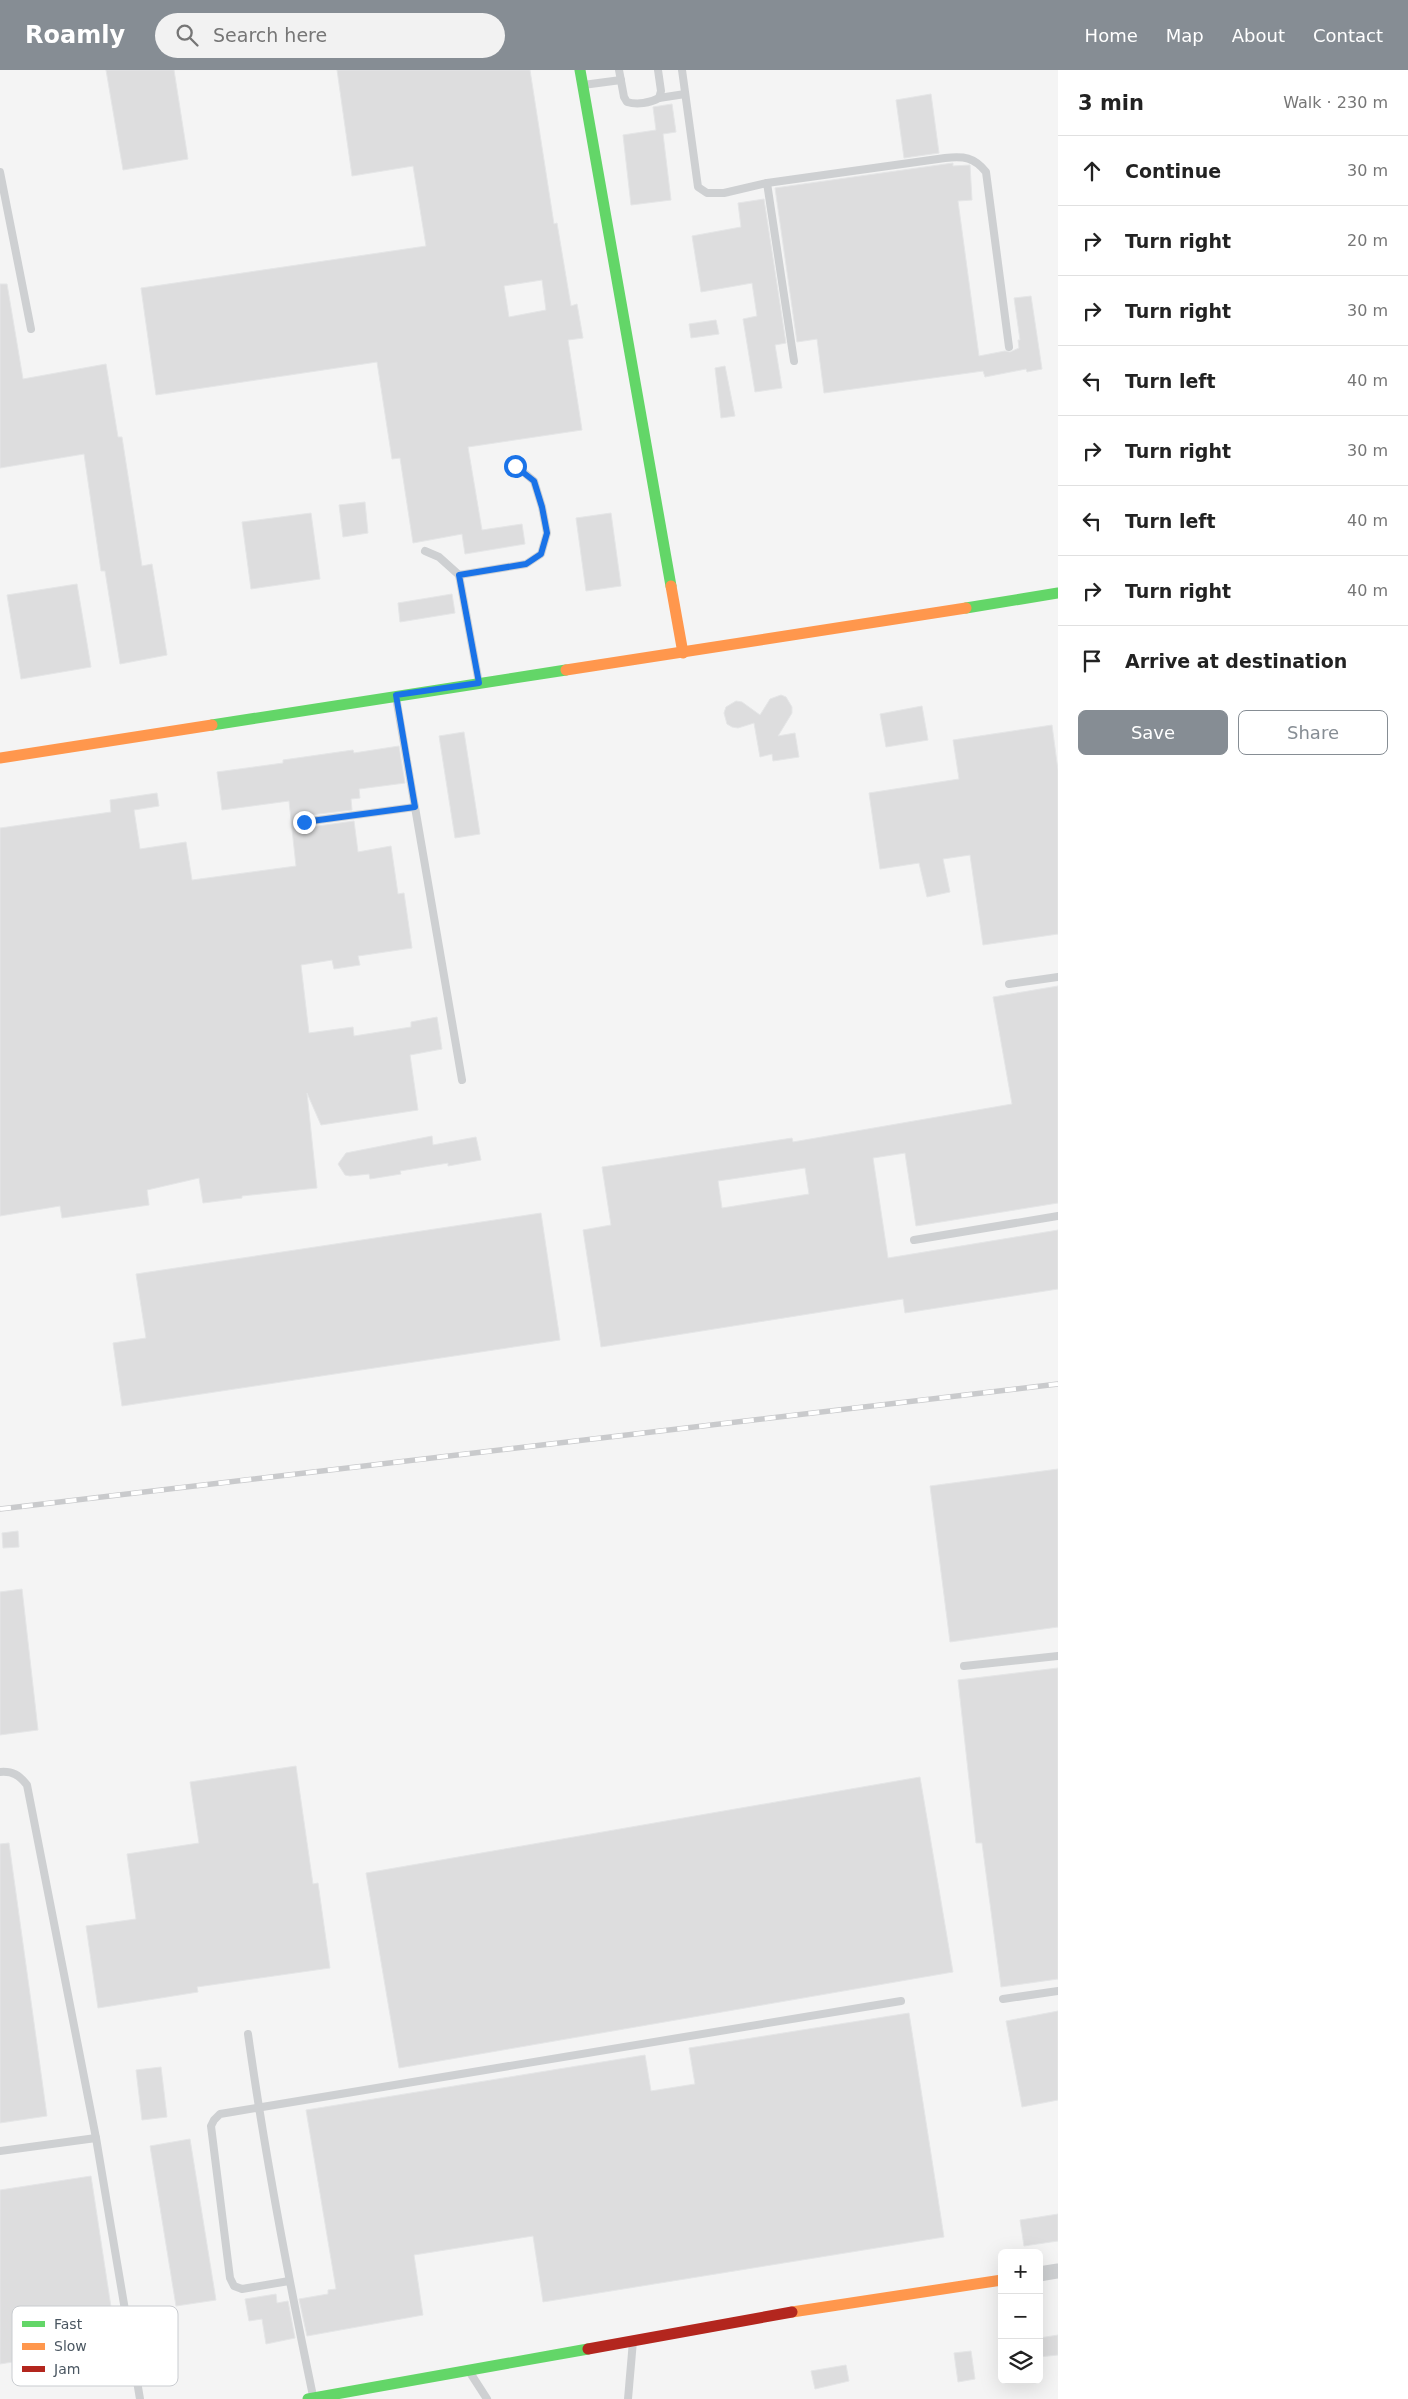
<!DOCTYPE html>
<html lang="en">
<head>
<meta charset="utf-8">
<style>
	body { margin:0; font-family:"DejaVu Sans",sans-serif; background:#f2f2f2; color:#222 }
	.controls { position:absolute; right:15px; bottom:15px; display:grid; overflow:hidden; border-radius:8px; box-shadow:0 5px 20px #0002 }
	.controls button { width:45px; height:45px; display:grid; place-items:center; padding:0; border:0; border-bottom:1px solid #e0e0e0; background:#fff; color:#222; font:25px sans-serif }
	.stop { position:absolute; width:15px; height:15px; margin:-11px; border:4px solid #1a73e8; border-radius:50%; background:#fff }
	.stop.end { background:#1a73e8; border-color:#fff; box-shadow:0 1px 5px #0008 }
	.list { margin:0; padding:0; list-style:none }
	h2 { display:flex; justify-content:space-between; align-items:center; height:65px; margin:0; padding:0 20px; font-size:21px }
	h2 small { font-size:16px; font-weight:400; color:#767676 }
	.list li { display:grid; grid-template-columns:32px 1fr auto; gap:15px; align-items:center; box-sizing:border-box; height:70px; padding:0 20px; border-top:1px solid #e0e0e0 }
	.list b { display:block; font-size:19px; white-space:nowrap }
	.list em { font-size:16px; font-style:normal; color:#767676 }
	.actions { display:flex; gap:10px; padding:15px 20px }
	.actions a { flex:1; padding:11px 0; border:1px solid #868d94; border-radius:8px; text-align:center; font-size:18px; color:#868d94 }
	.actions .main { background:#868d94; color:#fff }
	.icon { flex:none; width:28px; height:28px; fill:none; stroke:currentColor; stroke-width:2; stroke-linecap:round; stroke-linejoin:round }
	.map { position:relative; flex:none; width:1058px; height:2329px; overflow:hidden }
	header { display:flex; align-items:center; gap:30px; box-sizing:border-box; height:70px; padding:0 25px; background:#868d94; color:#fff }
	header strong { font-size:24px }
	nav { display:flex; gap:28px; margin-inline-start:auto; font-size:18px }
	.search { width:350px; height:45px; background:#f2f2f2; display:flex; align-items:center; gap:12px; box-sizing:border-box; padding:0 18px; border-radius:28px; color:#767676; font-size:19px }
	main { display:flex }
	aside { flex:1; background:#fff }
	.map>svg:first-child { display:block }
	.building { fill:#ddddde; stroke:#e5e6e7; fill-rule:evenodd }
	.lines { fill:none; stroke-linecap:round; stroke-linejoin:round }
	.lane { stroke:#ced0d2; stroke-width:8 }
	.street { stroke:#ced0d2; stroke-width:15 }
	.fast { stroke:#63d668; stroke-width:11 }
	.slow { stroke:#ff974d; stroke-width:11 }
	.jam { stroke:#b3261e; stroke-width:11 }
	.rail-casing { stroke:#c9cacc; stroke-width:5.5 }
	.rail { stroke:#fff; stroke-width:4; stroke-dasharray:11; stroke-linecap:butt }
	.route { stroke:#1a73e8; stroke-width:6 }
	.key { fill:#fff; stroke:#c9ccd0; stroke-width:1 }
	.key-label { font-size:14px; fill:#4a5661 }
</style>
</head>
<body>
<header>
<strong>Roamly</strong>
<div class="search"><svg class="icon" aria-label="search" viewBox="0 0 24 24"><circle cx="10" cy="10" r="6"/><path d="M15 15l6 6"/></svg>Search here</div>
<nav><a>Home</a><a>Map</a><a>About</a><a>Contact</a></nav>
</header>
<main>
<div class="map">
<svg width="1058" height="2329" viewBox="0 0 1058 2329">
	<rect width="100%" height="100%" fill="#f4f4f4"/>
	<g class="building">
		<polygon points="106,0 174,0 188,89 123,100"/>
		<path d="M337,0H530L554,154L557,153L571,236L577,234L583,268L568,270L582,360L468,377L482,460L522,454L525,474L465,484L462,464L413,473L400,388L392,389L377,292L156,325L141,218L426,176L413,96L352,106ZM542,210L546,240L509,247L504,216Z"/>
		<polygon points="931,24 939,83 904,88 896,30"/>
		<polygon points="672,34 676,62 663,64 671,130 631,135 623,65 656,60 653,37"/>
		<polygon points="953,93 953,96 970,95 972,130 958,131 979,286 1005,281 1010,282 1019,278 1018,270 1020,270 1014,228 1031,226 1042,299 1027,302 1026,299 985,307 983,301 824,323 817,269 797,272 775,118"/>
		<polygon points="764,129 786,273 775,275 782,318 755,322 743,249 757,246 752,213 701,222 692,166 741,157 738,133"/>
		<polygon points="0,214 7,214 23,309 106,294 118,367 122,367 142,496 152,494 167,585 120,594 105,501 101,501 84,384 0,398"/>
		<polygon points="716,250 719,264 691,268 689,254"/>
		<polygon points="725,296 735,346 721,348 715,298"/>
		<polygon points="365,432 368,463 343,467 339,435"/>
		<polygon points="311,443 320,509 251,519 242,452"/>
		<polygon points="611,443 621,516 586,521 576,448"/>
		<polygon points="77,514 91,597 21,609 7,525"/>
		<polygon points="452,524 455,543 400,552 398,533"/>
		<polygon points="781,625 786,627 792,637 792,643 778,666 795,663 799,687 773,691 772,684 760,687 754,653 738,658 732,657 727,654 724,643 726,637 736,631 742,632 760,645 770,629"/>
		<polygon points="922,636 928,670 886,677 880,644"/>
		<polygon points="1052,655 1058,700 1058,864 983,875 970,785 943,789 950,822 927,827 919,793 880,799 869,723 959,709 953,670"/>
		<polygon points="464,662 480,764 455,768 439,666"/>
		<polygon points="399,676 405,713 359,719 360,728 351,729 352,740 302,746 297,752 299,756 304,758 354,751 358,782 391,776 398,824 404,823 412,878 358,886 360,895 334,899 332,890 301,895 309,963 353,957 354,966 411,957 411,952 437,947 442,979 410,985 418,1040 321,1055 307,1023 317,1118 242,1126 242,1128 203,1133 199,1108 147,1120 149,1135 62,1148 60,1136 0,1146 0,758 111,742 110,730 157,723 159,736 134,740 140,779 186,772 192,810 296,796 289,731 222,740 217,702 283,693 283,690 353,680 354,683"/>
		<path d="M1058,916V1133L916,1156L905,1083L873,1088L888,1188L1058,1160V1219L905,1243L903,1229L601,1277L583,1160L611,1155L602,1097L792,1068L793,1072L1012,1034L993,927ZM805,1098L809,1124L722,1138L718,1111Z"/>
		<polygon points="432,1066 433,1075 476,1067 481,1090 448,1096 448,1093 400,1101 401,1104 370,1109 369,1104 350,1106 345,1105 338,1094 346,1083"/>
		<polygon points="541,1143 560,1270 122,1336 113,1273 146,1268 136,1204"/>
		<polygon points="1058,1399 1058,1557 950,1572 930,1416"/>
		<polygon points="18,1461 19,1477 3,1478 2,1463"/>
		<polygon points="22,1519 38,1660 0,1665 0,1522"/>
		<polygon points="1058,1598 1058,1909 1001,1917 982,1773 976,1773 958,1610"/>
		<polygon points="296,1696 313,1814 318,1813 330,1898 197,1917 198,1922 98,1938 86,1856 136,1849 127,1784 199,1773 190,1712"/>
		<polygon points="920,1707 953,1902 399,1998 366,1803"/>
		<polygon points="9,1773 47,2046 0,2053 0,1774"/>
		<polygon points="1058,1941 1058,2030 1022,2037 1006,1951"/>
		<polygon points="909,1943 944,2167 543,2232 533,2166 414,2185 423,2245 307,2266 299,2229 328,2224 328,2220 336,2219 306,2040 645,1985 651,2021 695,2014 689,1978"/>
		<polygon points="161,1997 167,2047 142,2050 136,2000"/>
		<polygon points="190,2069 216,2230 176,2236 150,2076"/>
		<polygon points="91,2106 117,2276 0,2294 0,2120"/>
		<polygon points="1058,2144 1058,2171 1024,2176 1020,2150"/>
		<polygon points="276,2224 277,2233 288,2231 295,2268 266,2274 262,2249 249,2251 245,2229"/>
		<polygon points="1058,2265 1058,2285 1039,2287 1039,2268"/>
		<polygon points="971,2281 975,2309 958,2312 954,2283"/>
		<polygon points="846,2295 849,2311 815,2319 811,2301"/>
	</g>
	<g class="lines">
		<g class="lane">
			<path d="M619,0L624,27L627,32C637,35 650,33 659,28L661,21L658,0"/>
			<path d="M682,0L698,117L707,123H724L767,113L945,88C964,86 974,87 986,102L1009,277"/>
			<polyline points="583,15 621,10"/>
			<polyline points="659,28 685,24"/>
			<polyline points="0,102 31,259"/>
			<polyline points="767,113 794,291"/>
			<polyline points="425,481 439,487 459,505 479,613"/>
			<polyline points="459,505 526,494 541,484 547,463 542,437 534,411 515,395"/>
			<polyline points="396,627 462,1010"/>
			<polyline points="303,752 415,737"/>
			<polyline points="1009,914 1058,907"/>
			<polyline points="914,1170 1058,1146"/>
			<polyline points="964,1596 1058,1586"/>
			<path d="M0,1702C13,1701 19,1705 27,1715L96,2068L140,2329"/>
			<polyline points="1003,1929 1058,1921"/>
			<path d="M248,1964C265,2086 288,2206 313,2326"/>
			<polyline points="0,2081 96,2068"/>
			<polyline points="289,2211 242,2219 234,2216 230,2208 211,2056 214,2050 220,2044 901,1931"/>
			<polyline points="469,2301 487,2329"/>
			<polyline points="628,2329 633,2271"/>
		</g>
		<polyline class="street" points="1039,2204 1058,2201"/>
		<g class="fast">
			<polyline points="580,0 671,516"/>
			<polyline points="966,538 1058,523"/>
			<polyline points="212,655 566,600"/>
			<polyline points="308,2329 588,2279"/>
		</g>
		<g class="slow">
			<polyline points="671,516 683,583"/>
			<polyline points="566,600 966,538"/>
			<polyline points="0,688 212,655"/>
			<polyline points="792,2242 1002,2210"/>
		</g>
		<polyline class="jam" points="588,2279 792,2242"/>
		<g class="rail-casing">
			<polyline id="rail" points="0,1439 1058,1314"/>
		</g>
		<use href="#rail" class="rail"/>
	</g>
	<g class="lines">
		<polyline class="route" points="304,752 415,737 396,625 479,613 459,505 526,494 541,484 547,463 542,437 534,411 515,396"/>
	</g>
	<rect x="12" y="2236" width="166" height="80" rx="8" class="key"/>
	<rect x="22" y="2251" width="23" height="6" fill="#63d668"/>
	<rect x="22" y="2273" width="23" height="7" fill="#ff974d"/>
	<rect x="22" y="2296" width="23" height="6" fill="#b3261e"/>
	<g class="key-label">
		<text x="54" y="2259">Fast</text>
		<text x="54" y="2281">Slow</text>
		<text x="54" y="2304">Jam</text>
	</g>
</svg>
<div class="controls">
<button>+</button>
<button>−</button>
<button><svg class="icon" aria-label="layers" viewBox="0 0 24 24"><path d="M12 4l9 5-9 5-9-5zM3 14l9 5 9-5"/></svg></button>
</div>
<div class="stop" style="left:515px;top:396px"></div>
<div class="stop end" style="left:304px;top:752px"></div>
</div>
<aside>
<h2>3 min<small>Walk · 230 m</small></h2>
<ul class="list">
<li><svg class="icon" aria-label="ahead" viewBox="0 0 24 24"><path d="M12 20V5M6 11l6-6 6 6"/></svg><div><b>Continue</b></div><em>30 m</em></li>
<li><svg class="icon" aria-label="right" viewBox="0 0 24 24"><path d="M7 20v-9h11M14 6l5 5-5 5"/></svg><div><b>Turn right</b></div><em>20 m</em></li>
<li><svg class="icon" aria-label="right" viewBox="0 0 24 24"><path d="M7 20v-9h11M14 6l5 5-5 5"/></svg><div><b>Turn right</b></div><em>30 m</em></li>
<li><svg class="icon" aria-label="left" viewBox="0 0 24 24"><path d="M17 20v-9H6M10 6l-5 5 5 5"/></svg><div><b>Turn left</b></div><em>40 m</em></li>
<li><svg class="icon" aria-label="right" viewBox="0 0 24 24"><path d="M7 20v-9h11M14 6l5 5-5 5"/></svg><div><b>Turn right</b></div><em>30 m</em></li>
<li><svg class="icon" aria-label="left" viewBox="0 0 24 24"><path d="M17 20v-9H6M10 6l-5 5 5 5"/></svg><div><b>Turn left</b></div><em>40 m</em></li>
<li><svg class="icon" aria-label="right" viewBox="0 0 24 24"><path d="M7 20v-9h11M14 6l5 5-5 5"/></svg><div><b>Turn right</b></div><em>40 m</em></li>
<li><svg class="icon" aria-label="arrive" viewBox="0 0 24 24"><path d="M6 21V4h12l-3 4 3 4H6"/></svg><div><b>Arrive at destination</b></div></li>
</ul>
<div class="actions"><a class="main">Save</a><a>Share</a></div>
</aside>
</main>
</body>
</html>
